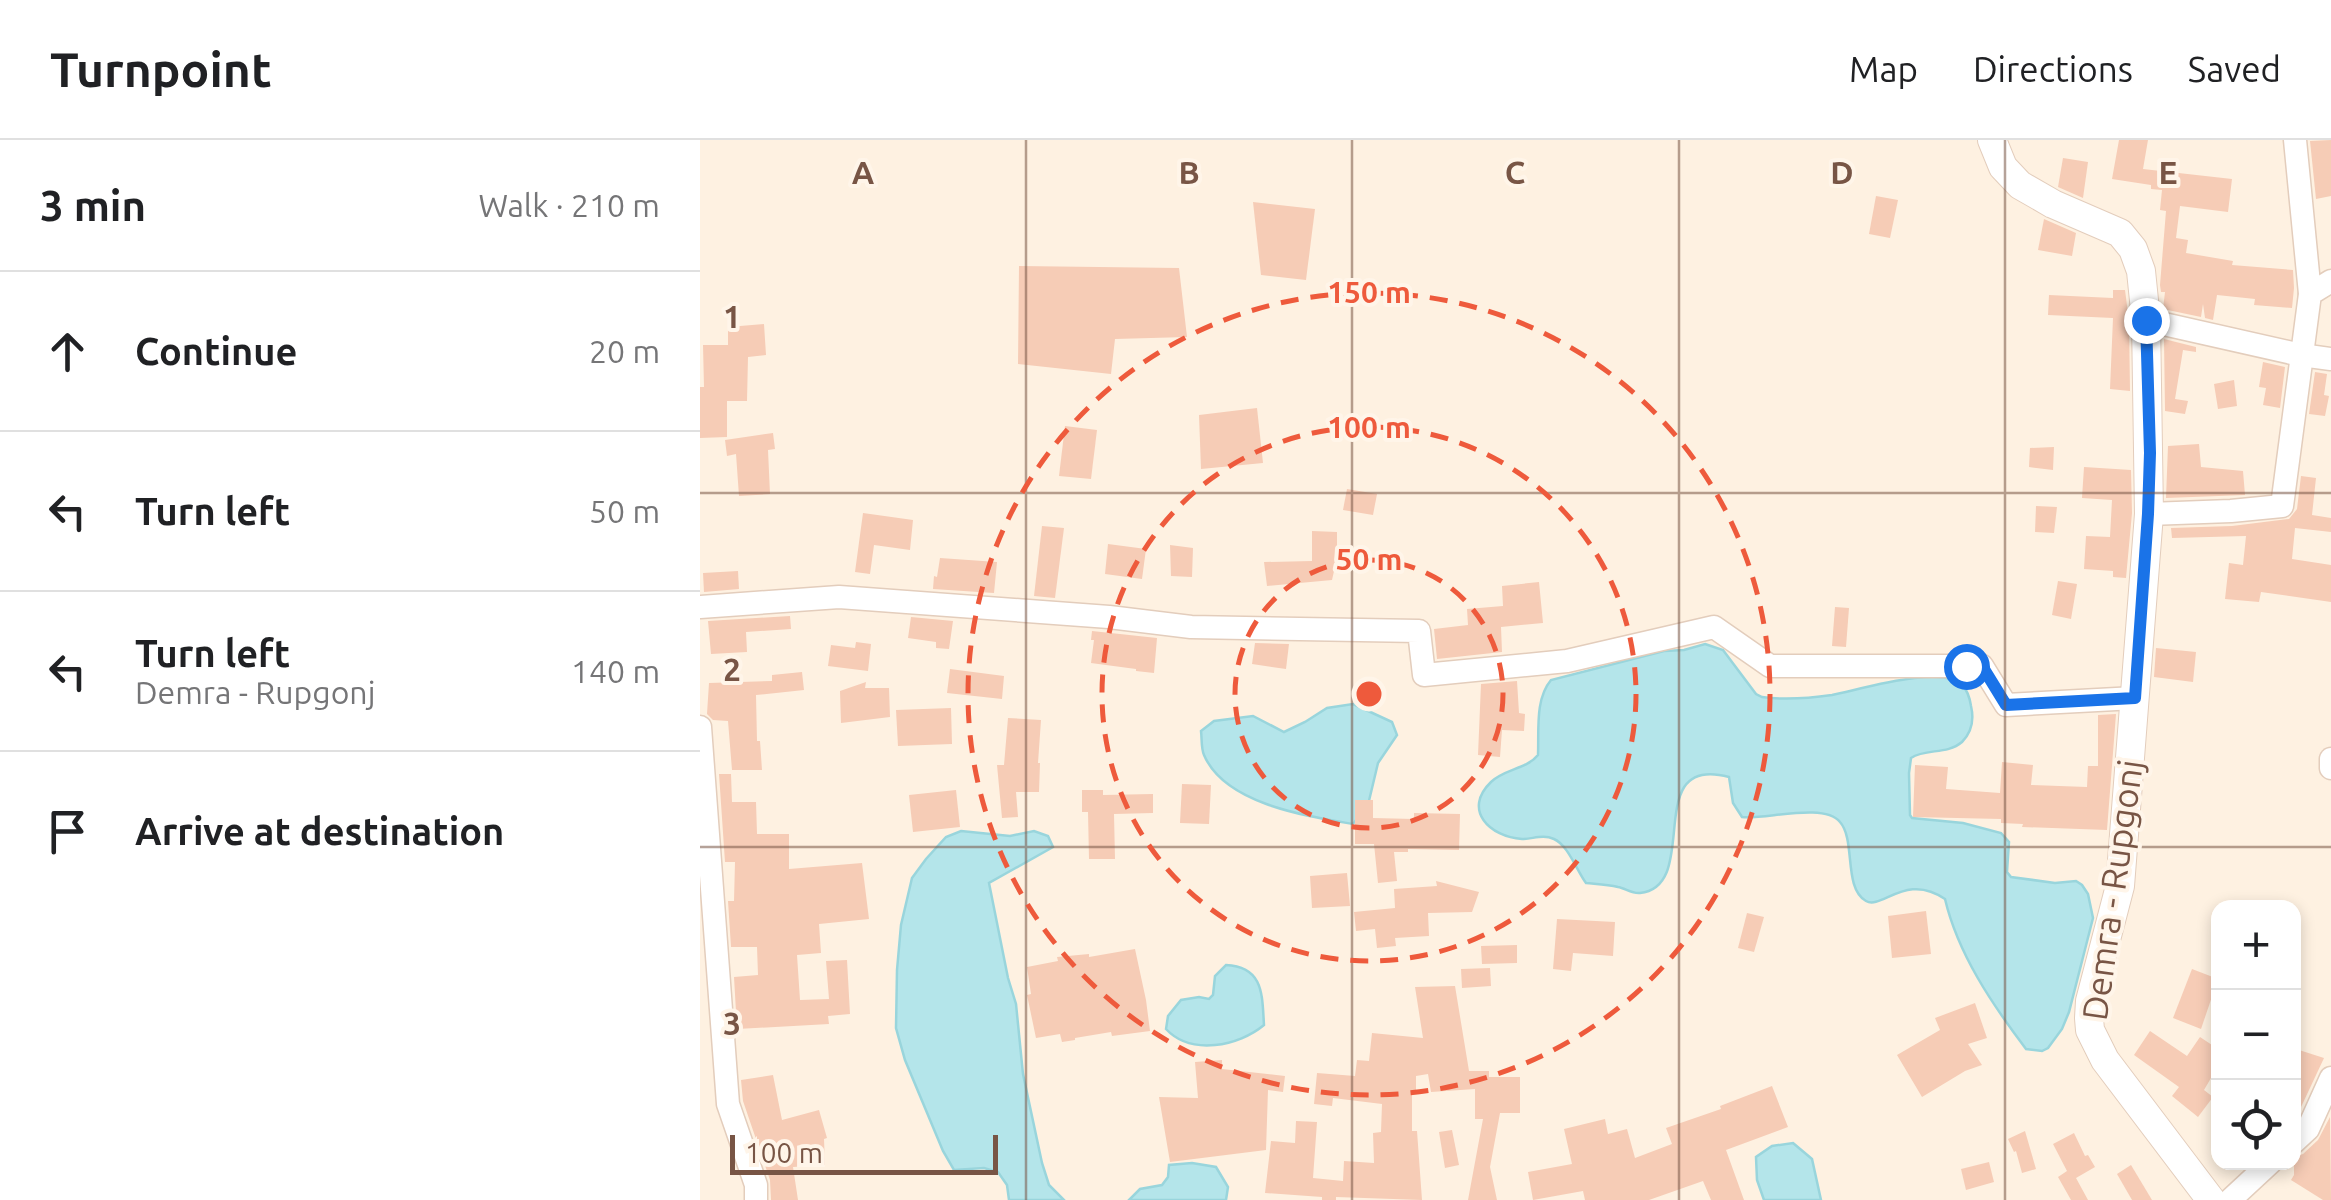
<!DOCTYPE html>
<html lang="en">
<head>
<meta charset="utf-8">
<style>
	body { margin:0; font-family:Ubuntu,sans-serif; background:#f2f2f2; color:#202124 }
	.controls { position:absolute; right:30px; bottom:30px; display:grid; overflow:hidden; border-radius:20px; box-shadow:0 5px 15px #0003 }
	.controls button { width:90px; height:90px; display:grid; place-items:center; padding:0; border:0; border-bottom:2px solid #e0e0e0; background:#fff; color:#202124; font:50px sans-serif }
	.scale { position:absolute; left:30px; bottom:25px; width:268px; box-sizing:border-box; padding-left:10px; border:5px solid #785545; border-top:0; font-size:28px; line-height:35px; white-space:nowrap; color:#785545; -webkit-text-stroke:8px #fff5e9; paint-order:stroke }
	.stop { position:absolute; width:30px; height:30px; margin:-22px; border:8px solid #1a73e8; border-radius:50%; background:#fff }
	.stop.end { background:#1a73e8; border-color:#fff; box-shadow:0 2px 10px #0008 }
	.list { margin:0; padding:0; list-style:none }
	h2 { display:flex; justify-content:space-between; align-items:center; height:130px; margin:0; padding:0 40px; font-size:42px }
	h2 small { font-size:32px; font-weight:400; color:#757577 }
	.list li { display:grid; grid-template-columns:65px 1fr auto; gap:30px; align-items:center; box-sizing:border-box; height:160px; padding:0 40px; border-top:2px solid #e0e0e0 }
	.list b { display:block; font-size:38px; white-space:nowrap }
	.list p { margin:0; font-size:32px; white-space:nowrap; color:#757577 }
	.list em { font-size:32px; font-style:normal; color:#757577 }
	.icon { flex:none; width:55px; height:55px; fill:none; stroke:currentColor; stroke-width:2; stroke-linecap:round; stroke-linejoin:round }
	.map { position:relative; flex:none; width:1631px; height:1060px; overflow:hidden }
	header { display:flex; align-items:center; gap:60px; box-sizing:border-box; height:140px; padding:0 50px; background:#fff; border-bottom:2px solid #e0e0e0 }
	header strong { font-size:48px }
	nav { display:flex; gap:55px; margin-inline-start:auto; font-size:35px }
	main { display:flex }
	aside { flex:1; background:#fff }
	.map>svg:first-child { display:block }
	.water { fill:#b4e5ea; stroke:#99d5dc; stroke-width:2.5 }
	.building { fill:#f6ccb6 }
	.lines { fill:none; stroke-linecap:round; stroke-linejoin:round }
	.minor-casing { stroke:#e3cdbc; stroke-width:25 }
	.tertiary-casing { stroke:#e3cdbc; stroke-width:30 }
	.minor { stroke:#fff; stroke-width:22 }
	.tertiary { stroke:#fff; stroke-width:28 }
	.route { stroke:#1a73e8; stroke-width:12 }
	.grid { fill:none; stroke:#785545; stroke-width:2.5; stroke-opacity:0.55 }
	.ring { fill:none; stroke:#ee5a3c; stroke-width:5; stroke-dasharray:18 12 }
	.labels { text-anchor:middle; stroke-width:8; stroke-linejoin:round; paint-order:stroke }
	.street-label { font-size:35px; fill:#785545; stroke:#fff5e9 }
	.grid-label { font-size:32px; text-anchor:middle; font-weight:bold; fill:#785545; stroke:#fff5e9; stroke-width:8; stroke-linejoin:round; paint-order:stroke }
	.centre { fill:#ee5a3c; stroke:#fff5e9; stroke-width:5 }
	.ring-label { font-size:30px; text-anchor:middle; font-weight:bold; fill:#ee5a3c; stroke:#fff5e9; stroke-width:8; stroke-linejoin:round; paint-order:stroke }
</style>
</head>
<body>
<header>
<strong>Turnpoint</strong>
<nav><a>Map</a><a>Directions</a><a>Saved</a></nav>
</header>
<main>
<aside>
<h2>3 min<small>Walk · 210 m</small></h2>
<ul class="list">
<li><svg class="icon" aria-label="ahead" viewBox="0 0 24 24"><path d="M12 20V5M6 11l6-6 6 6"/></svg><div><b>Continue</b></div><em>20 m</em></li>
<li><svg class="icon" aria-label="left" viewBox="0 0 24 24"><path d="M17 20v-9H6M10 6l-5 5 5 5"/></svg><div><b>Turn left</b></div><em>50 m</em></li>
<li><svg class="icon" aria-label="left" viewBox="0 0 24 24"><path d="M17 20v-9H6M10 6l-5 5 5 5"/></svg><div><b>Turn left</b><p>Demra - Rupgonj</p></div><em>140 m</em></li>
<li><svg class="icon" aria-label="arrive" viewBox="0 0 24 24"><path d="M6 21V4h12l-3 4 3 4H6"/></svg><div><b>Arrive at destination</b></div></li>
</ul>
</aside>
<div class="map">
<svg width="1631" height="1060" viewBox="0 0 1631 1060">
	<rect width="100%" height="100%" fill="#fef1e1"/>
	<g class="water">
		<path d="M1005,504L1023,510L1056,554L1062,557C1084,560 1111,558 1132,555C1159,550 1241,524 1262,545C1267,550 1270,559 1271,566C1274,579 1272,592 1262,602C1247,615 1226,608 1211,618L1209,633L1210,675L1212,678L1263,683L1301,693L1309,702L1307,732L1311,737L1355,743L1376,741L1382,745L1388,754L1393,778L1369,872L1362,889L1348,908L1342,911L1326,909C1292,864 1258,814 1245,759C1206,732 1182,770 1166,761C1143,748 1156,700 1140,682C1124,662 1064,680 1042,677L1033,663L1029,637C940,613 1003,746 940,753C932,754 925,748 918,747C907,744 896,744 886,743C877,731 868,705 854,699C843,694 833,699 822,699C790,697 762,670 791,642C804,629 827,629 838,615C839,590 835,559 851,540L964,511L984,510Z"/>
		<path d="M653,564L692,582L697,595L678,623L668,665L653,684C606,676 525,664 504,615C501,608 502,599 501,591L514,581L553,576L584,592L605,582L627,568Z"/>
		<polygon points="261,691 310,696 334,691 348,696 353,707 289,743 308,838 316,864 323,934 342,1023 349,1045 364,1060 309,1060 307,1045 298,1032 284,1028 254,1030 243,1011 205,920 196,888 197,830 201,785 212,738 226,719 246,697"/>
		<path d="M526,825C564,827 562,855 564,885C539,906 491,916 466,889L468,876L481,860L499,857L509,859L513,855L515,836Z"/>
		<polygon points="1093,1003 1112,1019 1121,1060 1064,1060 1057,1040 1056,1017 1072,1006"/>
		<polygon points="492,1023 516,1027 528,1047 526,1060 429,1060 440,1049 462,1045 468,1037 469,1025"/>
	</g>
	<g class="building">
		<polygon points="1419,0 1448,0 1443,29 1532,39 1528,72 1480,66 1476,98 1488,100 1486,113 1533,121 1532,125 1593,130 1594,148 1592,168 1554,165 1555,159 1517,155 1513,180 1505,178 1503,164 1501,177 1463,169 1465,152 1461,152 1460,145 1466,71 1460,70 1462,50 1451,49 1451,45 1412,39"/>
		<polygon points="1631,0 1631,56 1616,59 1610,1"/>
		<polygon points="1363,18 1388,22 1383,58 1358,47"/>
		<polygon points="1176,56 1198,60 1190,98 1169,94"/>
		<polygon points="553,62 615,69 606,140 561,135"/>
		<polygon points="1344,79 1376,93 1372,116 1338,110"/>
		<polygon points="319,126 479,128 487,197 415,199 411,234 318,224"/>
		<polygon points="1413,150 1425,150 1429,181 1430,251 1410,249 1413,178 1348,175 1349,155 1413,158"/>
		<polygon points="64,184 66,215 48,217 47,261 27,261 27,297 0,298 0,247 4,247 3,205 28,205 28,187"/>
		<polygon points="1464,199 1496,207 1496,212 1483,210 1475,259 1488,261 1485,274 1465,271"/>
		<polygon points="1563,222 1585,227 1580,268 1563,265 1566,248 1559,247"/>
		<polygon points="1615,232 1627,234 1624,255 1629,256 1625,276 1609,274"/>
		<polygon points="1534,240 1537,266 1518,269 1514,244"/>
		<polygon points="557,268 563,323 501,329 499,275"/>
		<polygon points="365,286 397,290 391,339 359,336"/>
		<polygon points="73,293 75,309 68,310 70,354 39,356 36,314 27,316 25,300"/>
		<polygon points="1499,304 1501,327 1543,331 1545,355 1466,358 1468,306"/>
		<polygon points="1354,307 1353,330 1329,327 1330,308"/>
		<polygon points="1384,327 1431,330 1432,373 1426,438 1413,437 1413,431 1384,429 1386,396 1410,397 1412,360 1382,358"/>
		<polygon points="1601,336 1616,338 1612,375 1631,378 1631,392 1595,388 1592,419 1631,425 1631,462 1561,452 1559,462 1525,459 1529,423 1543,425 1546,396 1472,398 1471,388 1532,386 1589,379 1597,369"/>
		<polygon points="647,349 677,354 673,375 643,370"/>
		<polygon points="1336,366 1357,367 1354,393 1335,392"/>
		<polygon points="163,373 213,380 210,410 174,405 170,434 155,432"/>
		<polygon points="342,386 364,388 355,458 334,456"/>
		<polygon points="612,391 637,392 637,418 632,440 567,446 564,422 612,421"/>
		<polygon points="408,404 446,409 442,439 405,434"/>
		<polygon points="470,405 493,408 492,437 471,436"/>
		<polygon points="240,418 297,422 294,453 233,449 234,436 237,437"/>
		<polygon points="38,431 39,449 4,452 3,433"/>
		<polygon points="1358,441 1377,444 1371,479 1352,475"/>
		<polygon points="839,442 843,483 801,487 802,512 737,519 734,489 768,485 767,469 803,466 802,446"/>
		<polygon points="1135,467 1149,468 1146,507 1132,506"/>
		<polygon points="90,476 91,489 46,492 47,512 11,514 8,481"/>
		<polygon points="211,477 253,481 249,509 236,508 236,502 208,498"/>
		<polygon points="392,491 457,498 454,533 436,531 436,529 391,523 394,500 391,500"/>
		<polygon points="156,502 171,504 168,531 128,526 131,505 155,508"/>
		<polygon points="555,503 589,504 586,529 552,524"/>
		<polygon points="1456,508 1496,512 1493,542 1454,537"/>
		<polygon points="250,529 304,536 302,559 247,553"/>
		<polygon points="102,532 104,550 56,555 57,601 60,601 62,630 32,630 28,581 13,580 7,574 9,543 72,541 72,535"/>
		<polygon points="817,541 819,573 825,574 824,591 802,590 800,617 778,615 781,544"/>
		<polygon points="166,542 165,548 189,548 190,577 141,583 140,551"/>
		<polygon points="251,568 252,604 198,606 196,570"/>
		<polygon points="1416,574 1407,690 1322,687 1323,684 1301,683 1301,679 1213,677 1215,625 1248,627 1246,649 1300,653 1302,622 1333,625 1331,645 1387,647 1388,626 1398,626 1398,575"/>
		<polygon points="308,578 341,580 338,623 340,623 339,652 316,652 318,677 302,678 297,625 304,625"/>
		<polygon points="19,634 31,634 32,662 56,662 57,694 89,694 89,729 162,723 169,779 119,784 121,813 97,815 100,860 129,859 126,821 147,820 150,874 128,876 129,884 37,889 34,837 58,835 57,807 31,807 28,761 34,761 35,722 25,722"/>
		<polygon points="482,644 511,645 509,684 480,683"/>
		<polygon points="256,650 260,687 213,692 209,655"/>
		<polygon points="382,650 403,650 403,655 453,654 453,673 414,674 415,719 389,719 388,672 382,672"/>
		<polygon points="655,660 673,660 673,678 714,679 714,673 760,674 759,710 708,709 708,712 694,712 697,741 678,743 674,704 655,704"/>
		<polygon points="647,733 650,766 612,768 610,736"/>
		<polygon points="736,741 779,752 772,772 728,773 729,796 695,798 696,806 677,808 675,789 656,791 654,772 695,768 694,749 737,746"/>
		<polygon points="1226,771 1231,814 1192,818 1188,776"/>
		<polygon points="1047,773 1064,777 1054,812 1038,808"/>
		<polygon points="857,779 915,782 913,816 873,813 871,831 853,829"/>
		<polygon points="817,805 817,823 782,824 781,806"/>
		<polygon points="435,809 446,860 450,891 412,896 411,892 375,898 375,900 362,902 360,894 336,898 327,855 331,854 327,827 358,821 357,817 389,814 389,817"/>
		<polygon points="790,828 791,846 762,848 761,829"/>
		<polygon points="1492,829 1518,839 1501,889 1473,878"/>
		<polygon points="755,846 769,931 789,931 789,937 820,937 820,973 800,973 790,1027 797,1060 768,1060 783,979 775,979 775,949 731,952 728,934 716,936 716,953 712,954 712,991 717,991 722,1060 636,1057 636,1060 622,1060 622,1057 565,1053 571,1001 595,1003 596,981 617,982 613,1038 643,1041 644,1021 674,1023 673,993 681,992 682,964 633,958 632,966 614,964 617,933 655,936 657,920 669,921 672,893 723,898 715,847"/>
		<polygon points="1275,863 1287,898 1268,904 1282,925 1265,931 1222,957 1197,915 1240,890 1235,878"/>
		<polygon points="1450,891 1487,916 1500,897 1518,909 1518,926 1504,950 1513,957 1498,977 1472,956 1479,947 1434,915"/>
		<polygon points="1599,910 1624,918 1594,982 1594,928"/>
		<polygon points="522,920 522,929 585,936 583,952 568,950 566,1010 470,1022 459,957 498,958 495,922"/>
		<polygon points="73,935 82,980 119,970 127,998 124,999 125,1025 93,1027 98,1060 71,1060 70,1040 43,961 41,940"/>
		<polygon points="1072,946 1088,987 1026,1010 1044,1060 1011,1060 1003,1041 949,1060 885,1060 883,1051 833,1060 828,1032 872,1024 864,989 905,979 908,994 927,989 935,1018 972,1004 966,988 1021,969 1020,966"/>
		<polygon points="1630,977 1631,1060 1623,1060 1591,1040 1594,1035 1594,1017 1603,1014 1618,1000"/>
		<polygon points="752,990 759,1025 745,1028 739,992"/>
		<polygon points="1325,991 1336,1029 1322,1033 1316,1011 1314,1012 1308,999"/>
		<polygon points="1374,993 1385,1016 1388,1015 1395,1027 1376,1038 1388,1060 1371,1060 1358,1037 1367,1031 1353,1004"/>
		<polygon points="1289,1022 1294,1042 1266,1050 1261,1029"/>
		<polygon points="1431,1025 1452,1060 1432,1060 1417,1034"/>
	</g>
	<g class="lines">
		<g class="minor-casing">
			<g id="minor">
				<polyline points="1595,0 1610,154"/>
				<polyline points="1446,180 1601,215 1631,219"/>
				<polyline points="1449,374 1531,371 1582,366 1610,154 1631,141"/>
				<polyline points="0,467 139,457 409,477 491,487 719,491 724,535 867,521 1014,487 1070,526 1282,526 1306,565 1435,558"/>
				<polyline points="0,587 28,964 56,1045 56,1060"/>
				<polyline points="1631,619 1631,628"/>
				<polyline points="1594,1002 1608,989 1631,938"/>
				<polyline points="1530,1060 1571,1022"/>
			</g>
		</g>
		<g class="tertiary-casing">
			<polyline id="tertiary" points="1292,0 1303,27 1320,45 1353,64 1420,93 1433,109 1441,131 1446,180 1449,374 1420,746 1390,861 1389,878 1390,890 1405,920 1511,1060"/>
		</g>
		<use href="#minor" class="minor"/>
		<use href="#tertiary" class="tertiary"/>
	</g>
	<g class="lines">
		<polyline class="route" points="1266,526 1282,526 1306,565 1435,558 1448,374 1450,313 1446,180"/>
	</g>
	<path class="grid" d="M326,0V1060M652,0V1060M979,0V1060M1305,0V1060M0,353H1631M0,707H1631"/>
	<g class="ring">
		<circle cx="669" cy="554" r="134"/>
		<circle cx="669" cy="554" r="267"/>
		<circle cx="669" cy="554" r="401"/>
	</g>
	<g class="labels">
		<g class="street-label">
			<text transform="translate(1413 750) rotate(-82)" y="12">Demra - Rupgonj</text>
		</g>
	</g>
	<g class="grid-label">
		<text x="163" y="44">A</text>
		<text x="489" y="44">B</text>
		<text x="815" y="44">C</text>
		<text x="1142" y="44">D</text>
		<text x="1468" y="44">E</text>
		<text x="32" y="188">1</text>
		<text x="32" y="541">2</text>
		<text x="32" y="895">3</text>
	</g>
	<circle cx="669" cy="554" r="15" class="centre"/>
	<g class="ring-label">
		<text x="669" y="163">150 m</text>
		<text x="669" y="298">100 m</text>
		<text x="669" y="430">50 m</text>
	</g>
</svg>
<div class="controls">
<button>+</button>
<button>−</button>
<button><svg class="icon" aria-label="locate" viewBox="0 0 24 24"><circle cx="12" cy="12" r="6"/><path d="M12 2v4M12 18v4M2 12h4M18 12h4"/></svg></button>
</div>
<div class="scale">100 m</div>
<div class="stop" style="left:1266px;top:526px"></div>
<div class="stop end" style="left:1446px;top:180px"></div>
</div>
</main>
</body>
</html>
